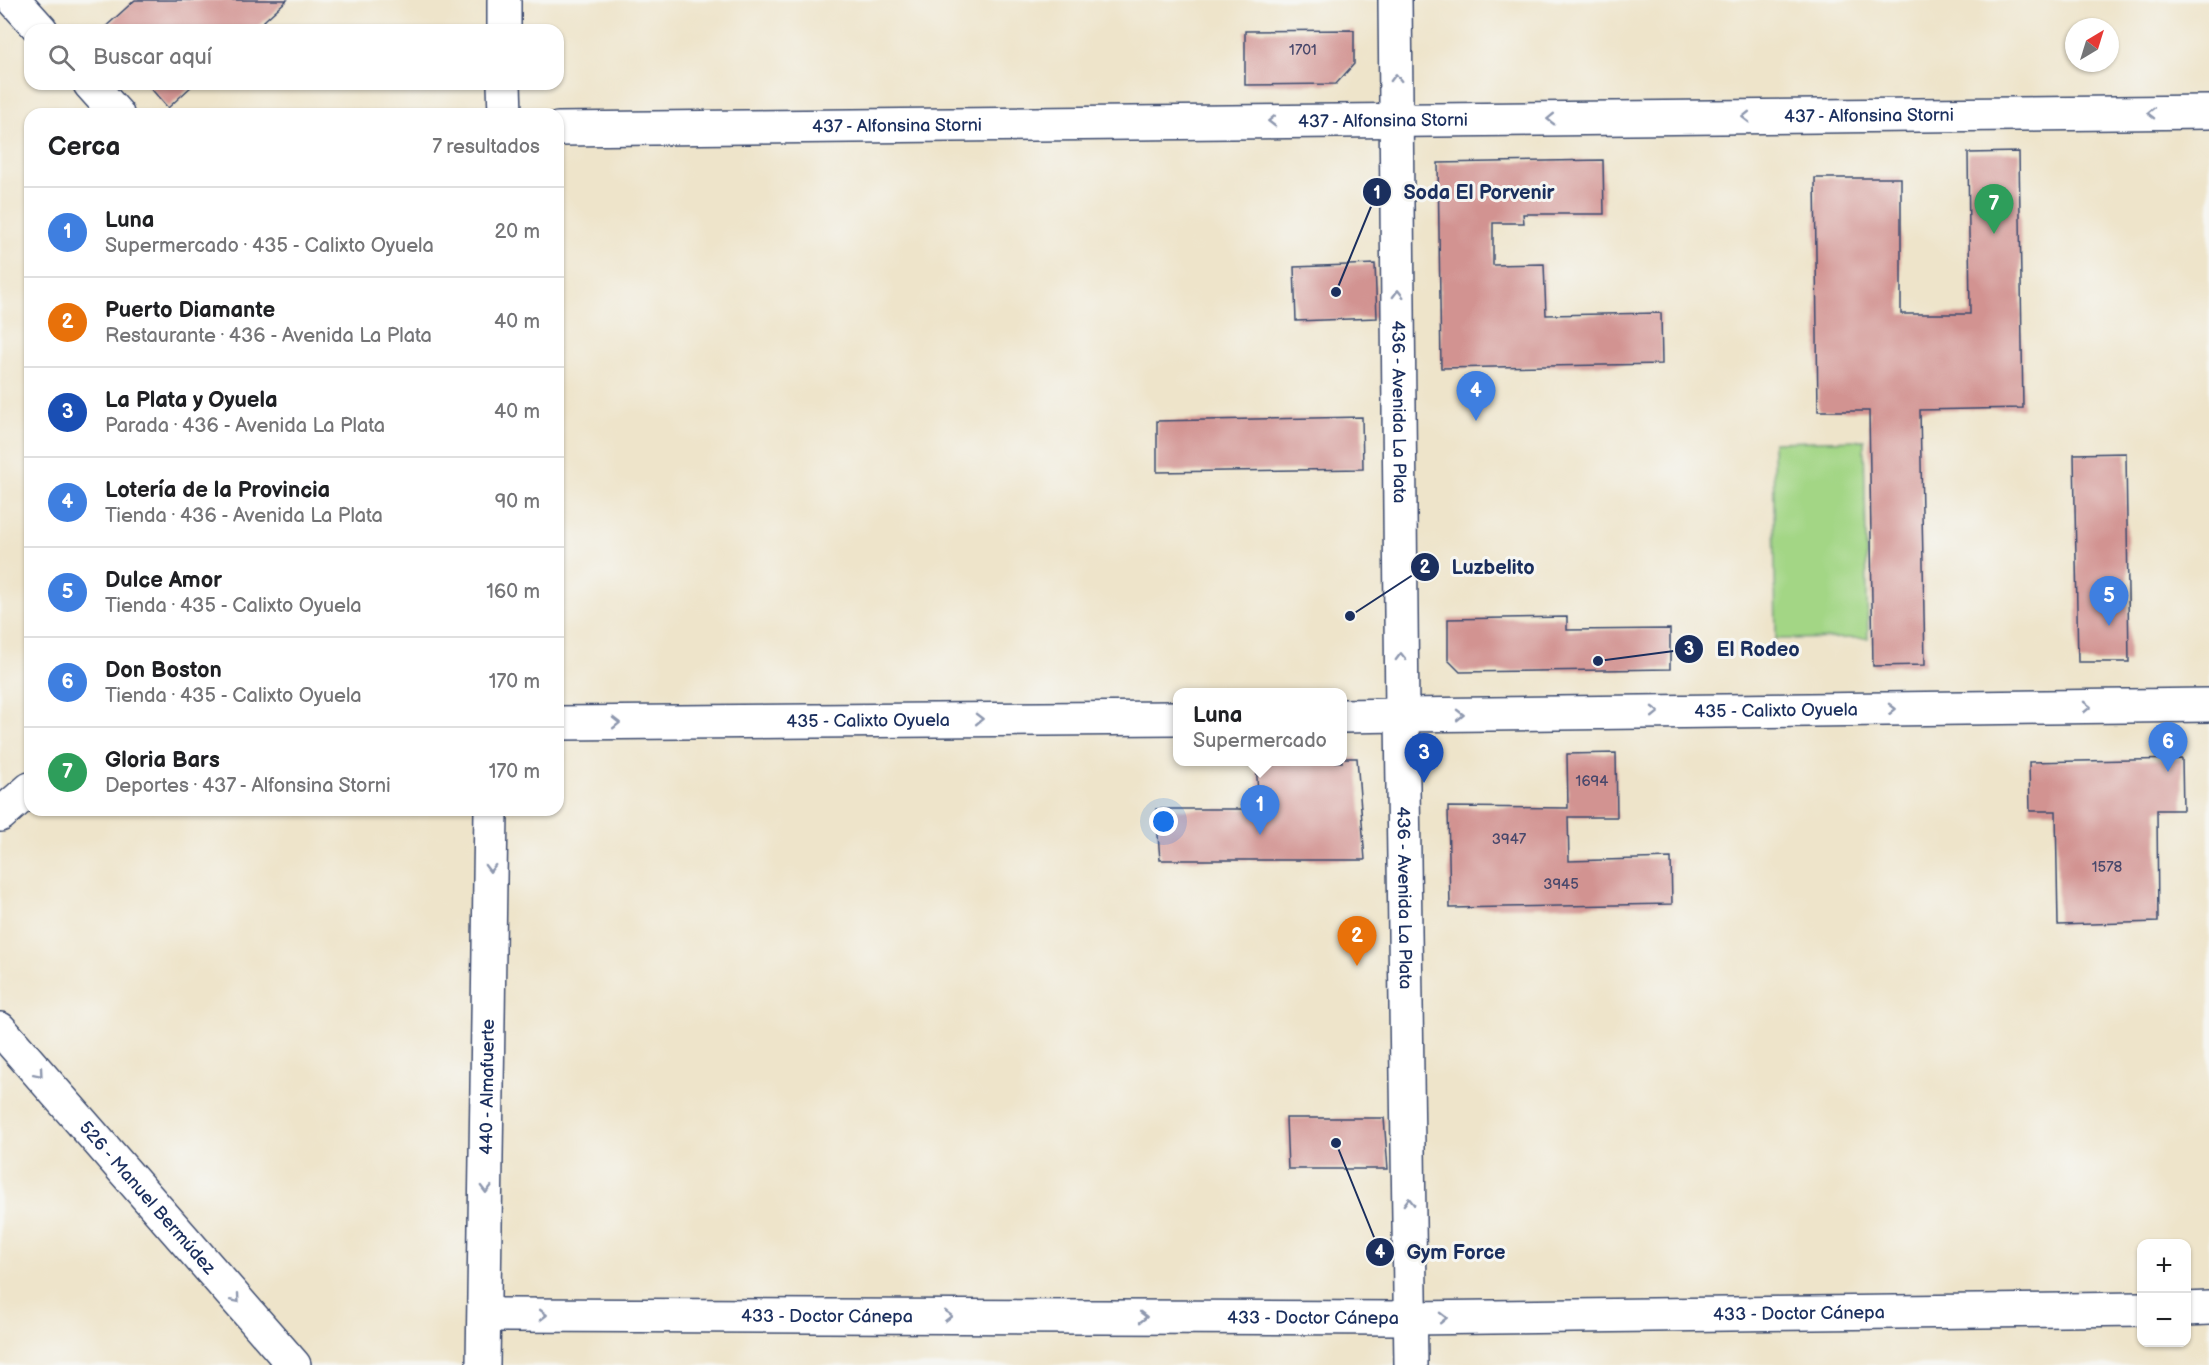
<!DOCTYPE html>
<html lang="es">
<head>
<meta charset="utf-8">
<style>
	body { margin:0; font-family:"Balsamiq Sans",sans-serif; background:#f6f6f6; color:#202124 }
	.controls { position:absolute; right:18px; bottom:18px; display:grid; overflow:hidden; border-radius:12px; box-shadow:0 2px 4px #0004 }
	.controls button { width:54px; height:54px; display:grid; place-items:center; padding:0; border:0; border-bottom:2px solid #e0e0e0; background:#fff; color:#202124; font:30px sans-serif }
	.compass { position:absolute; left:2065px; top:18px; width:54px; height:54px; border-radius:50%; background:#fff; box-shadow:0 2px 4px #0004; rotate:38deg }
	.you { position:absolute; left:1164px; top:822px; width:21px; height:21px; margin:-15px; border:4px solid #fff; border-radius:50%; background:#1a73e8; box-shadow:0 0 0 9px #1a73e833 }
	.badge { display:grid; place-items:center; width:39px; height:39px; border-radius:50%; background:#1f6fb2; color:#fff; font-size:20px; font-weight:700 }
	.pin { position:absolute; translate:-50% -50px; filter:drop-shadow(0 2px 3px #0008) }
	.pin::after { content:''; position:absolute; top:32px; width:21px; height:18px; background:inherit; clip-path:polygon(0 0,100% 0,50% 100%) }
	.popup { position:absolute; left:1173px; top:688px; width:174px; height:78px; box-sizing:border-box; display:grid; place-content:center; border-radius:12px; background:#fff; filter:drop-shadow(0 2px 4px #0005); font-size:20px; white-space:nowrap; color:#757577 }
	.popup b { font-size:22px; color:#202124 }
	.popup::after { content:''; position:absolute; left:50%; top:100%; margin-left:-12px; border:12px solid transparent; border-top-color:#fff }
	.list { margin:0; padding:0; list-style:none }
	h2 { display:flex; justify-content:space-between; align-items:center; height:78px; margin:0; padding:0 24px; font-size:26px }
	h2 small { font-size:20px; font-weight:400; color:#757577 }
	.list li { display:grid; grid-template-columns:39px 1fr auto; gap:18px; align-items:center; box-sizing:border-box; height:90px; padding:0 24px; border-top:2px solid #e0e0e0 }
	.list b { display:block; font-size:22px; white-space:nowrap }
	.list p { margin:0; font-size:20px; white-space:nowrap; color:#757577 }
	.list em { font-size:20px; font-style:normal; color:#757577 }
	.icon { flex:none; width:33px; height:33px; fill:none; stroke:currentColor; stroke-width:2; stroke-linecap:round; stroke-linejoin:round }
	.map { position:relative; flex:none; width:2209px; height:1365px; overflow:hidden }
	.search { position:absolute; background:#fff; box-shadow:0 2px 4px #0004; left:24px; top:24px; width:540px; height:66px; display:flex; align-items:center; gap:15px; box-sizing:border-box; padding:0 21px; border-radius:18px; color:#757577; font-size:22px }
	.panel { position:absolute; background:#fff; box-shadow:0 2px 4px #0004; left:24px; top:108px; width:540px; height:708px; border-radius:18px }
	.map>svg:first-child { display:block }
	.green { fill:#a3d685; stroke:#5f8272; stroke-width:1.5 }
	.building { fill:#d29391 }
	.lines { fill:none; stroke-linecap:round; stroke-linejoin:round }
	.street-casing { stroke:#3b4a6e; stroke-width:36 }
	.secondary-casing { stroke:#3b4a6e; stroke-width:36 }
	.street { stroke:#fff; stroke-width:33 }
	.secondary { stroke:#fff; stroke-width:33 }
	.oneway { stroke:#8d97ae }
	.labels { text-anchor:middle; stroke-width:6; stroke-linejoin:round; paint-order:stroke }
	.number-label { font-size:15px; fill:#49486b }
	.street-label { font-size:18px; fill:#1b2f5e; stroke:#f6f6f2 }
	.leader { fill:none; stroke:#1b2f5e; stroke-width:2 }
	.callout-dot { fill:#1b2f5e; stroke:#f6f6f2; stroke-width:2 }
	.mark-label { font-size:18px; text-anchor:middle; font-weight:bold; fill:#fff }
	.callout-label { font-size:20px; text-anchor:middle; font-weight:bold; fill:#1b2f5e; stroke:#f6f6f2; stroke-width:6; stroke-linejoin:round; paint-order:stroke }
</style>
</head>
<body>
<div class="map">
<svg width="2209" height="1365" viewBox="0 0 2209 1365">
	<rect width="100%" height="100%" fill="#f6f6f2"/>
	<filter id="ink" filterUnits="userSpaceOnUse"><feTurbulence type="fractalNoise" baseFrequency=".0167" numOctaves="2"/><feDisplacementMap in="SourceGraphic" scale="12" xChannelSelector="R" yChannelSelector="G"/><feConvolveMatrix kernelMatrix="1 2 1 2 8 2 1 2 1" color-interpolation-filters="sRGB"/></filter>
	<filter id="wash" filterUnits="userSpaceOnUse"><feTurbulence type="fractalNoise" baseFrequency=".008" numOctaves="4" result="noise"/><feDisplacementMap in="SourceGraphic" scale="24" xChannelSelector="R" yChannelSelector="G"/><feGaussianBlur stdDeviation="1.35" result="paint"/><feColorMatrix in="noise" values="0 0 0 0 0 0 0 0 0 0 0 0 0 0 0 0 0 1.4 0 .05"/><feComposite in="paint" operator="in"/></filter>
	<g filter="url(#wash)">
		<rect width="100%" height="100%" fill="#eee4ca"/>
		<polygon class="green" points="1864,440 1868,638 1776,639 1773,442"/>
		<g id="blocks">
			<g class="building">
				<polygon points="135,0 287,0 254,30 102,30"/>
				<polygon points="1354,30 1354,64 1336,84 1245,85 1245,31"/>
				<polygon points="147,84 194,84 168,108"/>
				<polygon points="2019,152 2023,408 1920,410 1925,665 1873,666 1869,411 1818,411 1815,178 1901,178 1901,314 1970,314 1968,153"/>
				<polygon points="1603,160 1604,214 1523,214 1524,223 1493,223 1493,265 1544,264 1546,315 1661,313 1662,364 1441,368 1438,163"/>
				<polygon points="1375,264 1377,318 1296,321 1294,267"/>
				<polygon points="1362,417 1363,469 1157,472 1157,421"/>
				<polygon points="2126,453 2129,662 2078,662 2074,454"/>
				<polygon points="1567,617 1567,630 1670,629 1670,669 1460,672 1448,660 1448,619"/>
				<polygon points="1616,753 1617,817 1568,817 1569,861 1671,858 1672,904 1450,908 1448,807 1568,808 1567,754"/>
				<polygon points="1342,758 1357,758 1365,860 1160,860 1156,809 1259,809 1256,762 1342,762"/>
				<polygon points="2182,759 2183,810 2157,810 2158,922 2058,925 2056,811 2030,811 2029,762"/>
				<polygon points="1286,1118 1384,1118 1388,1169 1288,1169"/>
			</g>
		</g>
	</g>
	<g filter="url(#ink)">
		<use href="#blocks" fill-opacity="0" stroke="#3b4a6e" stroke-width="1.5"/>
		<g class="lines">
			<g class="street-casing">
				<g id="street">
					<polyline points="14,0 41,30"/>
					<polyline points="504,0 504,30"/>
					<polyline points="90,84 117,114"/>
					<polyline points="504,84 505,114"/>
					<path id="s1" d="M558,129L2209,112"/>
					<polyline points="1342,716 1402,715"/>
					<path id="s2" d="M558,723L1178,718"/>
					<polyline points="0,815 30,789"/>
					<path id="s3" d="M0,1029L294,1365"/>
					<polyline points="2186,1309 2209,1308"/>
					<path id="s4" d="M485,1315L1411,1318L2142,1309"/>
					<path id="s5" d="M483,1365L491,810"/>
				</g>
			</g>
			<g class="secondary-casing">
				<g id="secondary">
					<path id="s6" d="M1395,0L1402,715L1411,1365"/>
					<path id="s7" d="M1402,715L2209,705"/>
				</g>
			</g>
			<use href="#street" class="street"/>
			<use href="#secondary" class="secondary"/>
		</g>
		<defs><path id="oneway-chevron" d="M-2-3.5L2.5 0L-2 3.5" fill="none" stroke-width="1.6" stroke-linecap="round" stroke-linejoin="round" transform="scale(1.5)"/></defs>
		<g class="oneway">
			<use href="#oneway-chevron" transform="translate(1396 78) rotate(-91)"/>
			<use href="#oneway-chevron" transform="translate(2151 113) rotate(179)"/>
			<use href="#oneway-chevron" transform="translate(1746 117) rotate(179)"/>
			<use href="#oneway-chevron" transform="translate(1551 119) rotate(179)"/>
			<use href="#oneway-chevron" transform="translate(1272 121) rotate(179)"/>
			<use href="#oneway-chevron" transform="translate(1398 294) rotate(-91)"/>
			<use href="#oneway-chevron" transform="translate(1401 657) rotate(-91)"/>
			<use href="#oneway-chevron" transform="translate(2087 707) rotate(-1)"/>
			<use href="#oneway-chevron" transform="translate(1892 709) rotate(-1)"/>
			<use href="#oneway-chevron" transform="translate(1655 712) rotate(-1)"/>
			<use href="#oneway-chevron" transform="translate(1460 715) rotate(-1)"/>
			<use href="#oneway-chevron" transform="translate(979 719) rotate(-1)"/>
			<use href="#oneway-chevron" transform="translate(616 723) rotate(-1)"/>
			<use href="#oneway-chevron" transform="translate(490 868) rotate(91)"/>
			<use href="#oneway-chevron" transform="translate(39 1073) rotate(49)"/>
			<use href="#oneway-chevron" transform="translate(486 1189) rotate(91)"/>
			<use href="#oneway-chevron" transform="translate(1409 1202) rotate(-91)"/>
			<use href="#oneway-chevron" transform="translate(236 1299) rotate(49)"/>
			<use href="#oneway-chevron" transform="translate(543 1315)"/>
			<use href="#oneway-chevron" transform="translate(948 1316)"/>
			<use href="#oneway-chevron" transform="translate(1143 1317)"/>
			<use href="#oneway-chevron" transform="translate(1443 1318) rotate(-1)"/>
		</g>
	</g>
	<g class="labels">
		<g class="number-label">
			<text x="1303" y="55">1701</text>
			<text x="1592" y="786">1694</text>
			<text x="1509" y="844">3947</text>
			<text x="2107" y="872">1578</text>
			<text x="1561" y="889">3945</text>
		</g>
		<g class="street-label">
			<text dy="6" stroke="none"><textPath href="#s1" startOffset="1311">437 - Alfonsina Storni</textPath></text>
			<text dy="6" stroke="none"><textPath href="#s1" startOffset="825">437 - Alfonsina Storni</textPath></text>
			<text dy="6" stroke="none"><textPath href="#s1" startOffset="339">437 - Alfonsina Storni</textPath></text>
			<text dy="6" stroke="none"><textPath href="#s6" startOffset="412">436 - Avenida La Plata</textPath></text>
			<text dy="6" stroke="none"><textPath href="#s7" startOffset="374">435 - Calixto Oyuela</textPath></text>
			<text dy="6" stroke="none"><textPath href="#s2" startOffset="310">435 - Calixto Oyuela</textPath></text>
			<text dy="6" stroke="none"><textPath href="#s6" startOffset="898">436 - Avenida La Plata</textPath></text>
			<text dy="6" stroke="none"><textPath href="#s5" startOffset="278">440 - Almafuerte</textPath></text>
			<text dy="6" stroke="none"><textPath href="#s3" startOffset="224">526 - Manuel Bermúdez</textPath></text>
			<text dy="6" stroke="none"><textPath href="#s4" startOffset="1314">433 - Doctor Cánepa</textPath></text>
			<text dy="6" stroke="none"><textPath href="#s4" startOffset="342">433 - Doctor Cánepa</textPath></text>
			<text dy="6" stroke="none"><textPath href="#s4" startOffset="828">433 - Doctor Cánepa</textPath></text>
		</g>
	</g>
	<path class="leader" d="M1336 292L1377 192M1350 616L1425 567M1598 661L1689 649M1336 1143L1380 1252"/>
	<g class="callout-dot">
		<circle cx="1336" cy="292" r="6"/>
		<circle cx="1350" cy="616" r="6"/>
		<circle cx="1598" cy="661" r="6"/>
		<circle cx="1336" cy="1143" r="6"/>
		<circle cx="1377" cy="192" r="15"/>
		<circle cx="1425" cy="567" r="15"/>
		<circle cx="1689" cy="649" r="15"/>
		<circle cx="1380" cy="1252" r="15"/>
	</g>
	<g class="mark-label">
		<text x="1377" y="199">1</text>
		<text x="1425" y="573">2</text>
		<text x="1689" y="655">3</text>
		<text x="1380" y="1258">4</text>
	</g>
	<g class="callout-label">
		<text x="1479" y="199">Soda El Porvenir</text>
		<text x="1493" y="574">Luzbelito</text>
		<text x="1758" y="656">El Rodeo</text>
		<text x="1456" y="1259">Gym Force</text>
	</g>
</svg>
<div class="controls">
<button>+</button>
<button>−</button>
</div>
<svg class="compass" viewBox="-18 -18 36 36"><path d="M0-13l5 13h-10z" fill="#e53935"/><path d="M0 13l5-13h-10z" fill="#757577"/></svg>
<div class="you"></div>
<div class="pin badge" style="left:1260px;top:835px;background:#3f7fe0">1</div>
<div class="popup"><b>Luna</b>Supermercado</div>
<div class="pin badge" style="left:1357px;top:966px;background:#e8710a">2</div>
<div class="pin badge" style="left:1424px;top:783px;background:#1a4fb4">3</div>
<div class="pin badge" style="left:1476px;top:421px;background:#3f7fe0">4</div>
<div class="pin badge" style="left:2109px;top:626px;background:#3f7fe0">5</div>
<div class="pin badge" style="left:2168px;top:772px;background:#3f7fe0">6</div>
<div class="pin badge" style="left:1994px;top:234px;background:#2e9e5b">7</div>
<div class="search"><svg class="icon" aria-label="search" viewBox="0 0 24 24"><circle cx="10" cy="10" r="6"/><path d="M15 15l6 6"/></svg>Buscar aquí</div>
<section class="panel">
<h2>Cerca<small>7 resultados</small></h2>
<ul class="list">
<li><span class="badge" style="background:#3f7fe0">1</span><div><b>Luna</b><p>Supermercado · 435 - Calixto Oyuela</p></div><em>20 m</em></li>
<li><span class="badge" style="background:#e8710a">2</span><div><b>Puerto Diamante</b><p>Restaurante · 436 - Avenida La Plata</p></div><em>40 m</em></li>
<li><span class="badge" style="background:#1a4fb4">3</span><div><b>La Plata y Oyuela</b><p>Parada · 436 - Avenida La Plata</p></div><em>40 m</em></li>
<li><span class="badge" style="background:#3f7fe0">4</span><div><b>Lotería de la Provincia</b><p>Tienda · 436 - Avenida La Plata</p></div><em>90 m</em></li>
<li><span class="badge" style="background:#3f7fe0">5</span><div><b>Dulce Amor</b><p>Tienda · 435 - Calixto Oyuela</p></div><em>160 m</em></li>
<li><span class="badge" style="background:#3f7fe0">6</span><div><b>Don Boston</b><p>Tienda · 435 - Calixto Oyuela</p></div><em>170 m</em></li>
<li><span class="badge" style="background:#2e9e5b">7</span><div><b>Gloria Bars</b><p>Deportes · 437 - Alfonsina Storni</p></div><em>170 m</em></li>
</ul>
</section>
</div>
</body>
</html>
